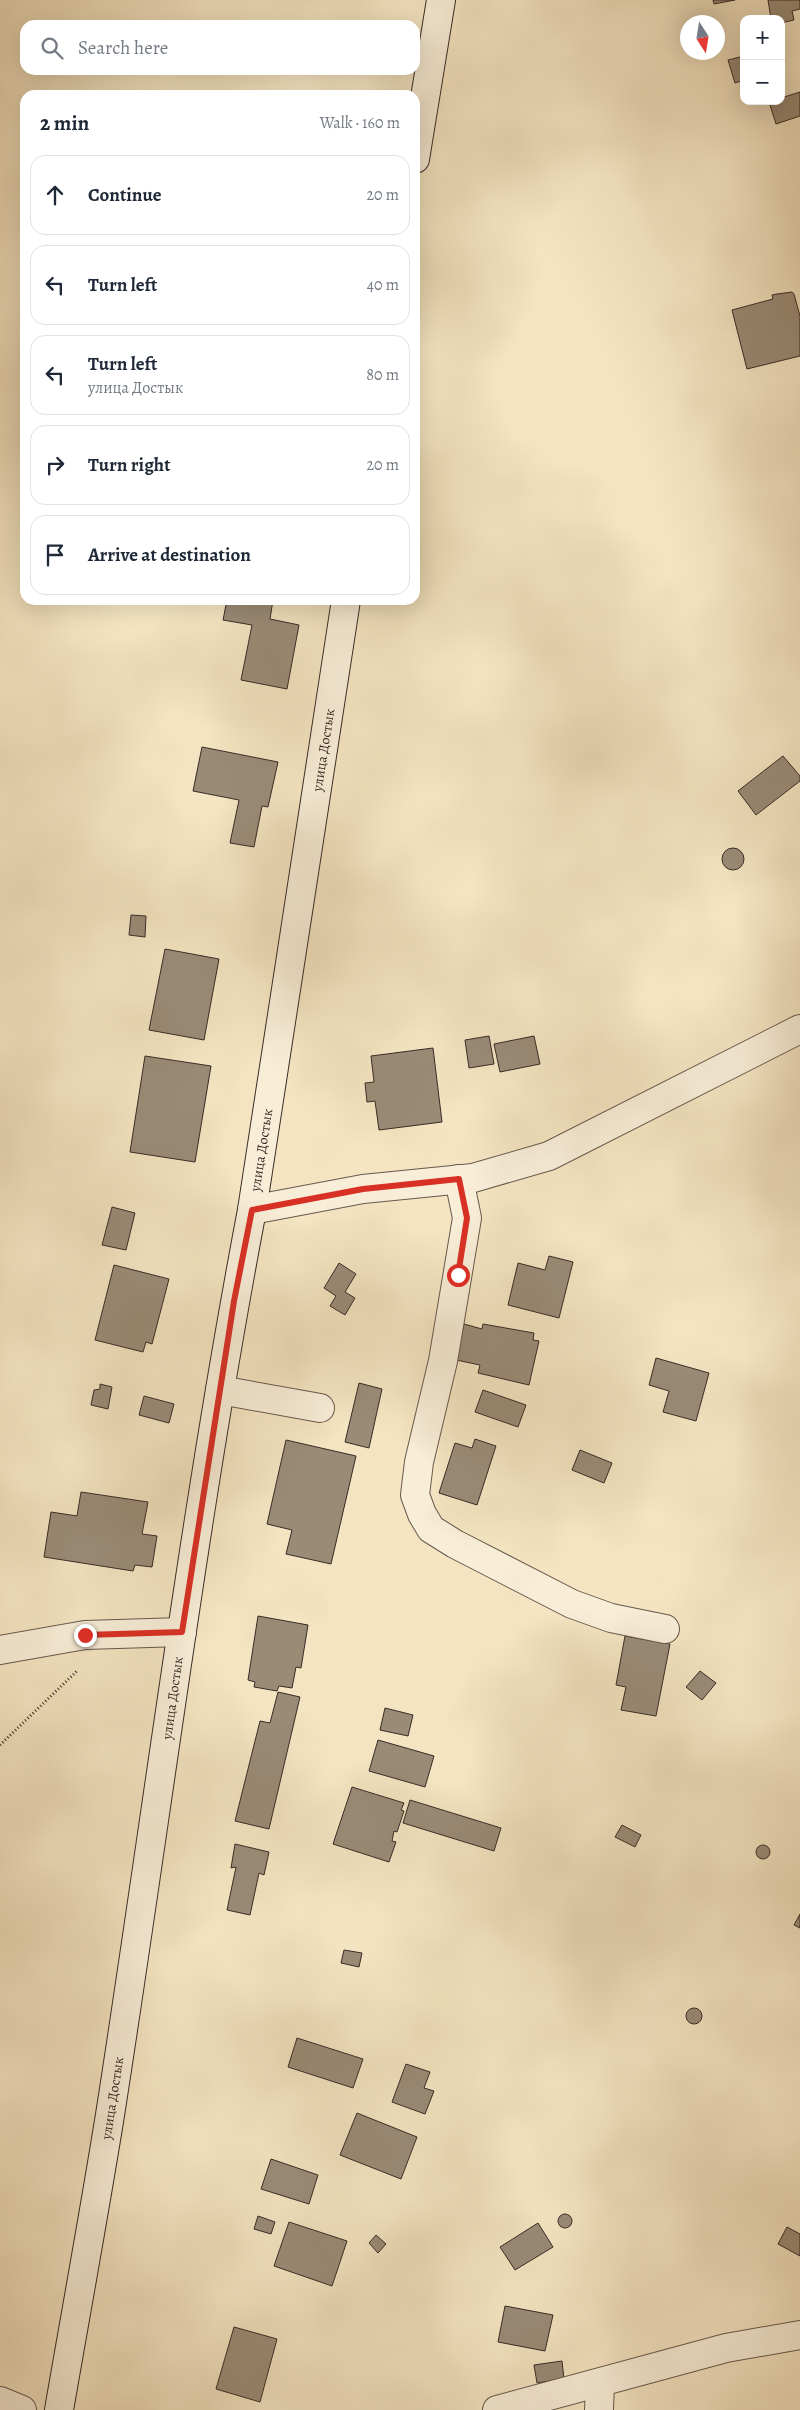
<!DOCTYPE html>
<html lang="en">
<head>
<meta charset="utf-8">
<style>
	body { margin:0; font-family:Alegreya,serif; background:#f2f2f3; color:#1f2937 }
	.controls { position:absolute; right:15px; top:15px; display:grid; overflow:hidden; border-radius:10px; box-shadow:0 5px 20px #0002 }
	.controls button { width:45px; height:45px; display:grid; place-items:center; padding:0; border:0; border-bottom:1px solid #e0e1e3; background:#fff; color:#1f2937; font:25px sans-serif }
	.compass { position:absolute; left:680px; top:15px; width:45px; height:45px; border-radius:50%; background:#fff; box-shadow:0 5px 20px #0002; rotate:168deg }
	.stop { position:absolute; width:15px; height:15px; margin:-11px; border:4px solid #d93025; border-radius:50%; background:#fff }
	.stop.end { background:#d93025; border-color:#fff; box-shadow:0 1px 5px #0008 }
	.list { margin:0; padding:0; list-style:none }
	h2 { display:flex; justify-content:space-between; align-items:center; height:65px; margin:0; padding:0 20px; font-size:21px }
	h2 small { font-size:16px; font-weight:400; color:#747a83 }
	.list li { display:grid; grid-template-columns:32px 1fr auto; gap:15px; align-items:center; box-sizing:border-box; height:80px; margin:0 10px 10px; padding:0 10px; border:1px solid #e0e1e3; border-radius:15px }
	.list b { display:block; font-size:19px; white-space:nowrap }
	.list p { margin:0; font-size:16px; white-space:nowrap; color:#747a83 }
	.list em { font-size:16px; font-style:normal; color:#747a83 }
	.icon { flex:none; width:28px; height:28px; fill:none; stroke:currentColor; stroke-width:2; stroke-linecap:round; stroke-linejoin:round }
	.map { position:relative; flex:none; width:800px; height:2410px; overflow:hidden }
	.search { position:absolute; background:#fff; box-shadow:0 5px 20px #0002; left:20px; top:20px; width:400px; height:55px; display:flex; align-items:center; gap:12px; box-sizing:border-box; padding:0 18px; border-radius:15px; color:#747a83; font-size:19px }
	.panel { position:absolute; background:#fff; box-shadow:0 5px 20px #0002; left:20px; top:90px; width:400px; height:515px; border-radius:15px }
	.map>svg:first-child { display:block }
	.building { fill:#9a8b77; stroke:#382b27 }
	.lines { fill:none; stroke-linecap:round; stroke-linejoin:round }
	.street-casing { stroke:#67594e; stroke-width:30 }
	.secondary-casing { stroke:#382b27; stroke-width:30 }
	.path { stroke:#382b27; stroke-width:3; stroke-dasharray:1 2.5; stroke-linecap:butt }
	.street { stroke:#f8edd7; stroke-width:28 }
	.secondary { stroke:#f8edd7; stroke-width:28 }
	.route { stroke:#d93025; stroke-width:6 }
	.labels { text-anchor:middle; stroke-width:4; stroke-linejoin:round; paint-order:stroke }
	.street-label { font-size:14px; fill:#382b27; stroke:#f8edd7 }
</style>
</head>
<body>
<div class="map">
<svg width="800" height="2410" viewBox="0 0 800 2410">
	<rect width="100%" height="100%" fill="#f4e4c1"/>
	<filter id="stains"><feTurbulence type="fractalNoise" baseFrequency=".004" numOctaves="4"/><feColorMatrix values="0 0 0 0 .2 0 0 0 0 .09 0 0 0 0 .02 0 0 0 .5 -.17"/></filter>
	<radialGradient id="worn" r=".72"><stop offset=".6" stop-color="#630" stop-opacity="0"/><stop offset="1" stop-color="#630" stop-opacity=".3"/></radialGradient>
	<g class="building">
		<polygon points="713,0 735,0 714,4"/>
		<polygon points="768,0 800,0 800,9 792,11 794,20 781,23 781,19 771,19"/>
		<polygon points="744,56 744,80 735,83 728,60"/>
		<polygon points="800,92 800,116 776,124 769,102 781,101 781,98"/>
		<polygon points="792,292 794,294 800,316 800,356 747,369 732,310 773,299 772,295 777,294"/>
		<polygon points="227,600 273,600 270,619 299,625 287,689 241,680 252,625 223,620"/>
		<polygon points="202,747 278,762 268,807 262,806 254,847 230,843 239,800 193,791"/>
		<polygon points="783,756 800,776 800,781 756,815 738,791"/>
		<circle cx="733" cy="859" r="11"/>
		<polygon points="131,915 146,916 145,937 129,935"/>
		<polygon points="165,949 219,959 204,1040 149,1030"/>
		<polygon points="489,1036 494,1064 469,1068 465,1040"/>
		<polygon points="534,1036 540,1064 500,1072 494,1044"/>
		<polygon points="433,1048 442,1122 379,1130 375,1101 367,1102 365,1083 374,1082 371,1056"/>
		<polygon points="145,1056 211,1066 195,1162 130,1152"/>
		<polygon points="112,1207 135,1213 126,1250 102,1245"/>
		<polygon points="549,1256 573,1262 559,1318 508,1305 518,1263 545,1270"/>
		<polygon points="339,1263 356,1274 345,1292 355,1298 345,1315 330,1306 336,1296 324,1288"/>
		<polygon points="114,1265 169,1279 152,1344 146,1342 143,1352 95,1340"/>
		<polygon points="464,1324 482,1329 483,1324 534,1333 533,1340 539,1341 529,1385 478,1373 480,1365 456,1360"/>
		<polygon points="656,1358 709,1373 696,1421 663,1412 669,1391 649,1385"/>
		<polygon points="359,1383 382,1389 369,1448 345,1442"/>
		<polygon points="100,1384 112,1387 108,1409 91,1405 94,1390 100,1389"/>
		<polygon points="483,1390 526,1405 518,1427 475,1412"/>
		<polygon points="144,1396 174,1404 169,1423 139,1415"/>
		<polygon points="475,1439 496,1446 477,1505 439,1493 455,1443 472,1448"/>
		<polygon points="286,1440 356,1456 331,1564 286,1554 292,1530 267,1524"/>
		<polygon points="580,1450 612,1463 604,1483 572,1470"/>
		<polygon points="81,1492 148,1502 142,1534 157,1536 152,1567 135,1565 133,1571 44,1557 51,1512 77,1516"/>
		<polygon points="258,1616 308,1625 301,1668 296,1667 292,1688 279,1686 277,1691 254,1687 255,1682 248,1680"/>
		<polygon points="625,1636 670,1644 656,1716 621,1710 626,1687 616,1685"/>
		<polygon points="700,1671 716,1683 702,1700 686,1687"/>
		<polygon points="278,1692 300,1697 269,1829 235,1821 260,1721 270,1723"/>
		<polygon points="385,1708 413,1715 408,1736 380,1730"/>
		<polygon points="378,1740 434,1756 425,1787 369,1771"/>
		<polygon points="352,1787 404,1803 401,1810 404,1811 397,1832 394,1831 392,1841 396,1842 389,1862 333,1844"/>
		<polygon points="410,1800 501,1828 494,1851 403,1823"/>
		<polygon points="622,1825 641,1835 635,1847 615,1837"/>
		<polygon points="235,1844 269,1852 264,1875 259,1873 250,1915 227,1910 236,1867 231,1868"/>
		<circle cx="763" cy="1852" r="7"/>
		<polygon points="800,1914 800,1928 794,1925"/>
		<polygon points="344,1950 362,1953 359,1967 341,1963"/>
		<circle cx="694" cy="2016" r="8"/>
		<polygon points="297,2038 363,2059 353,2088 288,2067"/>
		<polygon points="406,2064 430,2072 424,2088 434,2091 425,2114 392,2102"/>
		<polygon points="357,2113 417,2137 401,2179 340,2155"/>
		<polygon points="271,2159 318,2175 309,2204 261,2189"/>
		<circle cx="565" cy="2221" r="7"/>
		<polygon points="258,2216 275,2222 271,2234 254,2229"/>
		<polygon points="289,2222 347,2241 332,2286 274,2266"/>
		<polygon points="538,2223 553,2247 515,2270 500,2247"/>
		<polygon points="787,2227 800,2234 800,2256 778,2244"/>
		<polygon points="376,2235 386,2244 378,2253 369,2243"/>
		<polygon points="505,2306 553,2315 545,2351 498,2342"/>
		<polygon points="234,2327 277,2339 260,2402 216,2389"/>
		<polygon points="562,2361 564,2379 537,2383 534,2365"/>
	</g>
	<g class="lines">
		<g class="street-casing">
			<g id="street">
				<polyline points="459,1179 467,1218 443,1361 419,1462 415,1495 422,1514 431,1529 455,1544 572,1604 611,1618 665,1629"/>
				<polyline points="252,1210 363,1189 473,1178 549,1156 800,1029"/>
				<polyline points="220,1390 320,1408"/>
				<polyline points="0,1650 85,1635 182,1632"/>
				<polyline points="0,2401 22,2410"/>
				<polyline points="497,2410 726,2348 800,2335"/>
				<polyline points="599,2410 600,2384"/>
			</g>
		</g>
		<g class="secondary-casing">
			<g id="secondary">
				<polyline points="415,159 441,0"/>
				<path d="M59,2410C76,2312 94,2214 110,2115C157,1814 195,1510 252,1210L346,600"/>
			</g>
		</g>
		<polyline class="path" points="0,1745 78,1670"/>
		<use href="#street" class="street"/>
		<use href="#secondary" class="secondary"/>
	</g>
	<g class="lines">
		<polyline class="route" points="85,1635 182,1632 234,1301 252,1210 363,1189 459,1179 467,1218 458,1275"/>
	</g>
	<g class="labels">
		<g class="street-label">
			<text transform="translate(323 750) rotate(-81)" y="5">улица Достык</text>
			<text transform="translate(261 1150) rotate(-81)" y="5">улица Достык</text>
			<text transform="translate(172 1698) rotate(-82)" y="5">улица Достык</text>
			<text transform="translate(112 2098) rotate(-81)" y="5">улица Достык</text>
		</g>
	</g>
	<rect width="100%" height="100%" filter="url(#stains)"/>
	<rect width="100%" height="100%" fill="url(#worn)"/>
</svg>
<div class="controls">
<button>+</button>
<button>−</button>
</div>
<svg class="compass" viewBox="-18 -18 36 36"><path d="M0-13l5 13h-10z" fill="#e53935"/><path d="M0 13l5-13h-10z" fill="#747a83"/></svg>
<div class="stop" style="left:458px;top:1275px"></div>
<div class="stop end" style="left:85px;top:1635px"></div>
<div class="search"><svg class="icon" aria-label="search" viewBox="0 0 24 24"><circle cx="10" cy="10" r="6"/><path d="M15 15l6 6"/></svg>Search here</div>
<section class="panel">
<h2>2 min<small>Walk · 160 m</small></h2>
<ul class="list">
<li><svg class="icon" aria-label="ahead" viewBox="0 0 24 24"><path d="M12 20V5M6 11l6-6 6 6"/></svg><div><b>Continue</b></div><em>20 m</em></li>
<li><svg class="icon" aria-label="left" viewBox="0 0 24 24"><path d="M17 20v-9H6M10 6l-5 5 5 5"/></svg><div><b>Turn left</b></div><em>40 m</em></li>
<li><svg class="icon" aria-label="left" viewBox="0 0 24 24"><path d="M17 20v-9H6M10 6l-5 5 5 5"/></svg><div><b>Turn left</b><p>улица Достык</p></div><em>80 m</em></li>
<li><svg class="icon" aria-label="right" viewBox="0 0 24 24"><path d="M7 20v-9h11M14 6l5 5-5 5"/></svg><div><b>Turn right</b></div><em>20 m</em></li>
<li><svg class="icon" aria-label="arrive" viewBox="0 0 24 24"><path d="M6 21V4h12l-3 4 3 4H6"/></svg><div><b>Arrive at destination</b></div></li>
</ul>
</section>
</div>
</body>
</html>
